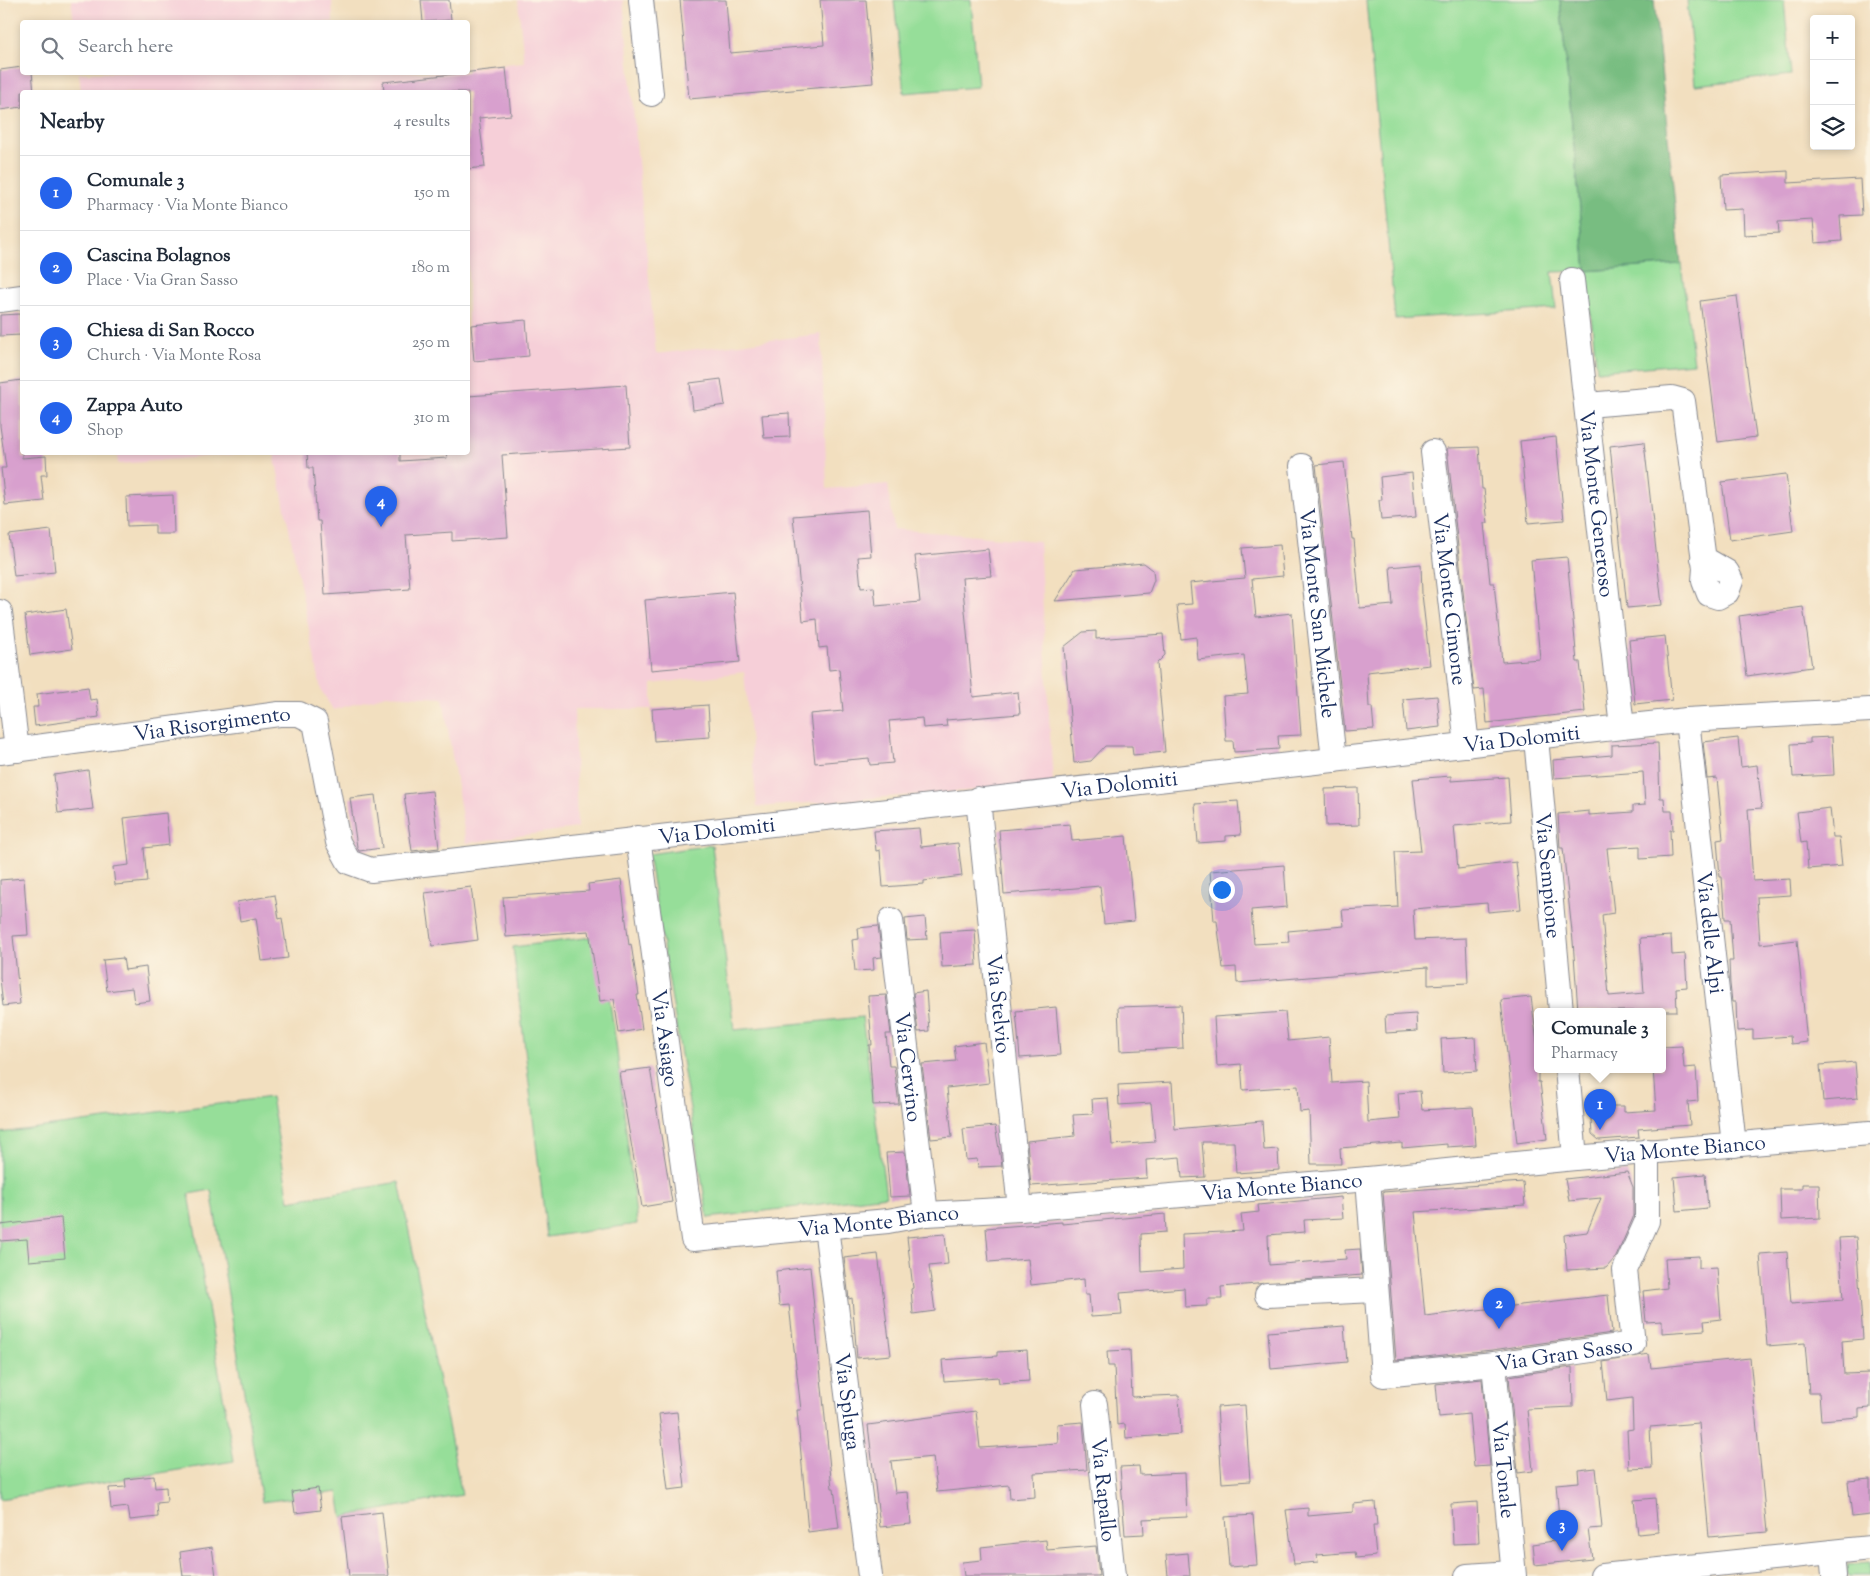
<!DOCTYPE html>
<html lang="en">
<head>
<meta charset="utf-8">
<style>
	body { margin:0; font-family:"Sorts Mill Goudy",serif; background:#f2f2f3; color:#1f2937 }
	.controls { position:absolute; right:15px; top:15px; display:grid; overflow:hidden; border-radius:5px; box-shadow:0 2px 8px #0003 }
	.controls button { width:45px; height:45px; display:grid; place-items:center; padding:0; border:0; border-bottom:1px solid #e0e1e3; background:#fff; color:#1f2937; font:25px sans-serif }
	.you { position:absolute; left:1221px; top:889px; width:18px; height:18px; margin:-12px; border:4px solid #fff; border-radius:50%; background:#1a73e8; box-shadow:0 0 0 8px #1a73e833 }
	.badge { display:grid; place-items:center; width:32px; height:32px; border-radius:50%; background:#2563eb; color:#fff; font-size:16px; font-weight:700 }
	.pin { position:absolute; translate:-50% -41px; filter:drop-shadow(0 1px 2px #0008) }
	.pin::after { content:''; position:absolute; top:26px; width:18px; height:15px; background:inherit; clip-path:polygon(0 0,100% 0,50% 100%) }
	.popup { position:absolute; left:1534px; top:1008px; width:132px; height:65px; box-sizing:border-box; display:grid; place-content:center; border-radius:5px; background:#fff; filter:drop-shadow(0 1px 4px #0005); font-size:16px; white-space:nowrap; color:#747a83 }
	.popup b { font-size:19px; color:#1f2937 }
	.popup::after { content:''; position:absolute; left:50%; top:100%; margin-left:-10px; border:10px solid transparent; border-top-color:#fff }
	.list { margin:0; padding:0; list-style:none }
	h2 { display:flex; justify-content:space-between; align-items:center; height:65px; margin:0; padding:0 20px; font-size:21px }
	h2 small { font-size:16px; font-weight:400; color:#747a83 }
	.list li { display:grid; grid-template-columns:32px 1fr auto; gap:15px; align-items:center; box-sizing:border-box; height:75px; padding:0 20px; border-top:1px solid #e0e1e3 }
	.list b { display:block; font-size:19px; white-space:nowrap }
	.list p { margin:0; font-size:16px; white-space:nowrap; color:#747a83 }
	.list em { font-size:16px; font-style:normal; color:#747a83 }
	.icon { flex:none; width:28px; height:28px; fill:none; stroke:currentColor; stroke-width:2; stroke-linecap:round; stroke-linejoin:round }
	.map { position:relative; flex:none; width:1870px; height:1576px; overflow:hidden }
	.search { position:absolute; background:#fff; box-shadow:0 2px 8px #0003; left:20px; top:20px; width:450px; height:55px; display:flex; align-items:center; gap:12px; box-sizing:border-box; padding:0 18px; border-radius:5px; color:#747a83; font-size:19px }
	.panel { position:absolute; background:#fff; box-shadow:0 2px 8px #0003; left:20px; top:90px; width:450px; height:365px; border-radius:5px }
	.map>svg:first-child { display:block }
	.built { fill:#f6cfd8 }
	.green { fill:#96de99; stroke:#58867c }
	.forest { fill:#78bd81; stroke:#4a7670 }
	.building { fill:#d8a0ce }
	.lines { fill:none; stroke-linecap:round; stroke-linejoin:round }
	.minor-casing { stroke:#86878e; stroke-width:26 }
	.minor { stroke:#fff; stroke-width:24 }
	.labels { text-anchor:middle; stroke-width:4.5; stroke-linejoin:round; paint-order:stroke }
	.street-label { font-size:21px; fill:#1b2f5e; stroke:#fcf5e5 }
</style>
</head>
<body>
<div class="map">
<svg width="1870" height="1576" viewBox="0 0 1870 1576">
	<rect width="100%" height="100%" fill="#fcf5e5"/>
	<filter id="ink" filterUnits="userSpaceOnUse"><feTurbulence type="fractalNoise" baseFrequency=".02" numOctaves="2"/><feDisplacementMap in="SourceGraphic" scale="10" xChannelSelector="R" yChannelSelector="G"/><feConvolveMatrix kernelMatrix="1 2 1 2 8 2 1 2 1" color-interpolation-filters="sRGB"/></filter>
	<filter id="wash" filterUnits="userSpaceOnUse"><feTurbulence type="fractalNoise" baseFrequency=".0096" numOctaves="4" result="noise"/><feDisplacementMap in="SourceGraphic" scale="20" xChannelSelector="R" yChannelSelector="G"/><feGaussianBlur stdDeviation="1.12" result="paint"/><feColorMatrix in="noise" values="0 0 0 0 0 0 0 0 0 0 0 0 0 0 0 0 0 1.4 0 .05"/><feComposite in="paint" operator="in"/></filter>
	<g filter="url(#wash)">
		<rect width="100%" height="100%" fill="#f2dfbf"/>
		<g class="built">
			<polygon points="71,0 332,0 333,22 74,22"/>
			<polygon points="518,0 623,0 656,354 821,334 827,489 888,484 894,529 1039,541 1053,784 757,807 744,672 652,684 652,709 574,709 577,828 466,843 443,698 386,695 333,710 321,690 274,453 468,452 468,92 81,92 79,73 468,72 468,68 524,62"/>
			<polygon points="117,453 117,452 250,453 118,464"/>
		</g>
		<g class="green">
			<polygon points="894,0 971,0 978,87 904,93"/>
			<polygon points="1366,0 1560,0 1586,271 1681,264 1694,363 1597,371 1586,271 1552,272 1556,309 1395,319"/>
			<polygon points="1687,0 1784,0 1791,75 1695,85"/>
			<polygon points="712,845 734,1030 862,1017 886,1196 708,1218 648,854"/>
			<polygon points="600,936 616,1043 637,1224 547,1237 513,947"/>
			<polygon points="271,1097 289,1201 399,1182 462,1495 342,1517 338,1492 262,1502 211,1190 189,1194 234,1461 0,1499 0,1133"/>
			<polygon points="1870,1563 1870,1576 1849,1576 1847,1565"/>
		</g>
		<polygon class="forest" points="1560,0 1654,0 1681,264 1586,271"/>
		<g id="blocks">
			<g class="building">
				<polygon points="421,0 449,0 451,20 423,22"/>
				<polygon points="680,0 726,0 730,53 824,45 820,0 866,0 873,83 689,99"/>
				<polygon points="22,67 22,72 32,72 34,92 22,92 22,107 0,110 0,70"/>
				<polygon points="506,68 511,115 479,118 485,167 468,169 468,92 384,92 383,82"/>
				<polygon points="1788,171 1788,183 1860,179 1862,215 1840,216 1842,241 1815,243 1813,220 1778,222 1779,233 1744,235 1743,209 1723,210 1721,175"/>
				<polygon points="1737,296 1756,437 1718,442 1700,301"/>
				<polygon points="20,314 21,335 0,336 0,315"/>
				<polygon points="526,320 529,356 474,361 471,325"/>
				<polygon points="721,379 725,405 693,410 690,383"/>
				<polygon points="22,380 22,458 46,456 47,475 41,475 44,501 5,505 1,468 6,468 0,426 0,383"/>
				<polygon points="626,385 630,447 502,455 508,537 452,541 452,532 406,535 410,589 325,595 320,521 317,521 313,468 308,468 307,452 400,452 400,461 447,458 446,452 468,452 468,396"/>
				<polygon points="789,413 790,437 764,438 762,415"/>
				<polygon points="1556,437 1564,520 1528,523 1520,441"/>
				<polygon points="1644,442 1662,605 1627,608 1610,446"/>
				<polygon points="1479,447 1482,489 1484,489 1488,523 1484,523 1490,583 1494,583 1502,662 1540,659 1531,560 1567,557 1577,662 1580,662 1585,712 1487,723 1484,689 1474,690 1447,448"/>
				<polygon points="1344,462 1352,539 1354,539 1360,608 1393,605 1390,567 1421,564 1422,594 1430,665 1367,672 1369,707 1372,707 1374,729 1345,731 1316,465"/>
				<polygon points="1412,473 1416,517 1381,520 1379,500 1382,500 1380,477"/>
				<polygon points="1786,474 1793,531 1730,540 1722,482"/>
				<polygon points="173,495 174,534 155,534 155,525 127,526 126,497"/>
				<polygon points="867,510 871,556 858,557 861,588 874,587 876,606 920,602 915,556 988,549 991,576 962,578 973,697 1018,692 1020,714 946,720 947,726 923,728 922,718 889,721 893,763 870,765 869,758 815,763 810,714 843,711 839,669 829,670 827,647 819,648 817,619 803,621 793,516"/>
				<polygon points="51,530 55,572 14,576 9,535"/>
				<polygon points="1280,545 1283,576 1252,579 1256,617 1292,613 1301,735 1278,736 1279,749 1234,752 1233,741 1226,741 1223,696 1248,694 1244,655 1198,660 1196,637 1181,639 1177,605 1192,604 1190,583 1245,578 1242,548"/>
				<polygon points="1144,563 1153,570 1154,580 1149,593 1055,601 1075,569"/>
				<polygon points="733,592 740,662 651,670 645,600"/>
				<polygon points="1803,607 1812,667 1747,676 1739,616"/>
				<polygon points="66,609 72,649 30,655 25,615"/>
				<polygon points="1096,631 1096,639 1163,634 1165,655 1157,663 1165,752 1133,755 1132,746 1105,746 1091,761 1074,763 1064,647 1083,632"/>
				<polygon points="1665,636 1672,700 1635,704 1629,640"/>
				<polygon points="88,687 90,700 97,699 99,717 35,726 33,707 38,707 37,694"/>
				<polygon points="1437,696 1440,727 1406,731 1403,699"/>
				<polygon points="708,705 710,737 654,741 652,709"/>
				<polygon points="1832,737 1834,775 1793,777 1791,744 1810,743 1810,738"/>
				<polygon points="1738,738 1741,767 1757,765 1762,808 1748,809 1753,881 1790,879 1791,895 1757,897 1760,944 1797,940 1807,1042 1791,1044 1790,1036 1753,1039 1753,1030 1737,1031 1736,1002 1732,1002 1730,984 1729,961 1733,961 1730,919 1725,919 1722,877 1720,877 1717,840 1723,839 1717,778 1707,779 1703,742"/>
				<polygon points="1658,743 1660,798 1664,798 1665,811 1672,811 1673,830 1670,830 1671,857 1640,859 1640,846 1607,848 1614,913 1602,915 1609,996 1644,993 1640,938 1671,936 1672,955 1685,954 1687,987 1676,988 1677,1011 1578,1011 1573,941 1563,848 1560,848 1558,814 1589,811 1589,815 1633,812 1633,806 1645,805 1643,772 1554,778 1553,760 1612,755 1612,745"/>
				<polygon points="88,770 93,809 58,813 54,775"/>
				<polygon points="1451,776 1451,781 1508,777 1511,821 1454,826 1458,869 1516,862 1521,909 1488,912 1487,903 1413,909 1415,940 1466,938 1468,983 1428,985 1428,967 1237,983 1236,967 1223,968 1217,921 1214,921 1210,871 1284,865 1287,907 1251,910 1254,944 1289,942 1288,931 1344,926 1342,910 1398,907 1395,852 1421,851 1413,779"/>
				<polygon points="1358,788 1359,825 1326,826 1325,789"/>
				<polygon points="432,791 439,848 412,851 404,794"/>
				<polygon points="375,795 382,848 359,851 357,847 350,798"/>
				<polygon points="1238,801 1241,835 1226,836 1226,841 1198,843 1195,804"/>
				<polygon points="1830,808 1833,837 1839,837 1842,866 1808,869 1806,842 1801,843 1797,812"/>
				<polygon points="166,813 169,845 144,848 147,882 115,885 113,867 129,865 124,818"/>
				<polygon points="1070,824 1072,841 1126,836 1134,921 1104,924 1100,886 1004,894 999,830"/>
				<polygon points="919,828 921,847 958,843 962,876 924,881 924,884 883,887 880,850 876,851 874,831"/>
				<polygon points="24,878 28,935 13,936 20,1004 3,1006 0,978 0,880"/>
				<polygon points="621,880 629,945 631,944 639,995 637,995 642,1029 619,1033 614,999 600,1001 589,931 506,937 503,897 589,891 588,884"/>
				<polygon points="471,887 478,940 432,946 425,893"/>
				<polygon points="275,895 279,919 282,918 288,958 262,961 256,918 240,921 237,902"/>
				<polygon points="925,917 927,939 907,940 905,919"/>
				<polygon points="878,926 882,957 873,958 874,970 855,971 852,940 859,939 858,928"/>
				<polygon points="975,930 977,965 942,967 940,932"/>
				<polygon points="123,958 125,970 146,967 150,1001 134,1003 132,988 107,991 103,960"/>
				<polygon points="926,991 929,1031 918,1032 913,993"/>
				<polygon points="886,995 891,1034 886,1034 889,1066 894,1066 899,1104 873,1105 869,1045 872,1045 868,996"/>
				<polygon points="1531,997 1538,1050 1538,1082 1540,1082 1547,1139 1517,1143 1501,1000"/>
				<polygon points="1181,1005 1183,1048 1120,1051 1118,1007"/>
				<polygon points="1056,1007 1060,1055 1020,1058 1016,1011"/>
				<polygon points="1285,1012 1288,1041 1329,1037 1332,1083 1366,1081 1368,1122 1400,1119 1398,1093 1420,1091 1422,1110 1473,1107 1476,1145 1447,1147 1447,1144 1402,1148 1402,1143 1340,1148 1341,1164 1311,1164 1309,1111 1300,1112 1298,1086 1243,1090 1241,1064 1217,1066 1214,1017"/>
				<polygon points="1416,1014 1417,1031 1386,1033 1385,1016"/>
				<polygon points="1475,1037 1477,1071 1443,1073 1441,1039"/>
				<polygon points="984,1042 989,1083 947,1088 952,1137 931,1139 922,1064 956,1061 954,1046"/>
				<polygon points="1682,1046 1684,1068 1696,1067 1698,1101 1688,1102 1690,1125 1638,1129 1639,1137 1599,1140 1592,1134 1590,1105 1612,1103 1612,1106 1624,1106 1624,1112 1656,1110 1653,1069 1662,1069 1662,1047"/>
				<polygon points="1855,1062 1858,1098 1823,1101 1820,1065"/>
				<polygon points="650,1068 672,1202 642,1207 619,1072"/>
				<polygon points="1172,1082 1175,1129 1262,1121 1264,1150 1278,1149 1279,1170 1236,1173 1234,1142 1202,1142 1205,1177 1182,1178 1180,1157 1146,1160 1147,1178 1031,1186 1027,1141 1075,1136 1073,1115 1093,1114 1092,1099 1108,1098 1112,1145 1155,1142 1151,1103 1119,1105 1118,1085"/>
				<polygon points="995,1126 1002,1166 978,1167 977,1159 966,1160 963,1129"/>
				<polygon points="905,1152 910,1196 890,1197 886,1153"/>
				<polygon points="1627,1172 1633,1187 1633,1218 1616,1257 1606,1268 1567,1270 1564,1235 1587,1232 1601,1198 1569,1201 1565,1179"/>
				<polygon points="1705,1174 1708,1208 1677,1211 1674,1177"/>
				<polygon points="1523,1182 1525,1205 1415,1212 1425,1316 1608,1295 1612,1333 1492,1350 1396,1360 1383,1192"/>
				<polygon points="1802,1184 1819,1184 1820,1218 1781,1220 1780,1189 1802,1189"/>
				<polygon points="1341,1197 1343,1218 1304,1220 1305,1232 1268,1235 1269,1265 1346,1259 1345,1250 1360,1249 1362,1275 1221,1287 1222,1299 1207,1299 1207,1306 1185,1307 1184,1288 1120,1293 1122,1315 1091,1317 1089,1295 1085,1295 1084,1279 1031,1285 1028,1259 989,1262 986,1228 1062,1222 1062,1224 1165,1214 1166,1232 1141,1234 1142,1272 1183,1269 1182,1234 1243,1231 1241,1214 1259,1212 1258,1205"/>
				<polygon points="61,1218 65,1258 29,1261 27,1239 0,1241 0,1225"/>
				<polygon points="945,1234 948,1264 929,1266 935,1311 913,1314 911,1289 913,1288 907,1237"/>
				<polygon points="1856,1237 1863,1339 1842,1341 1844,1374 1870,1373 1870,1408 1859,1409 1859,1417 1821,1420 1819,1393 1809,1393 1805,1343 1767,1346 1760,1254 1787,1252 1791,1304 1843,1300 1839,1238"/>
				<polygon points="878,1254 891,1355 857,1358 852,1298 849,1299 844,1258"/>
				<polygon points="1699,1256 1699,1268 1717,1267 1721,1319 1704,1321 1705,1330 1662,1333 1662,1321 1646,1322 1643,1291 1667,1288 1665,1258"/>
				<polygon points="810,1267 832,1488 834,1488 839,1528 808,1532 797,1410 801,1410 789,1305 779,1306 776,1271"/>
				<polygon points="1344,1326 1347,1362 1271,1369 1268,1332"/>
				<polygon points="1027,1350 1029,1381 999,1383 998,1377 944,1381 942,1360 997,1356 997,1352"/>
				<polygon points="1130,1350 1132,1397 1179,1395 1181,1434 1126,1438 1125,1424 1117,1425 1114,1366 1108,1366 1107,1351"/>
				<polygon points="1649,1354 1651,1368 1750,1358 1767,1532 1709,1537 1699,1423 1650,1427 1652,1468 1629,1469 1627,1430 1633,1429 1632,1398 1607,1401 1603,1362"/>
				<polygon points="1572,1367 1573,1407 1527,1409 1533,1471 1518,1473 1509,1376"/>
				<polygon points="1482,1379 1490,1466 1474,1467 1469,1414 1439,1417 1436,1384"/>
				<polygon points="1245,1405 1250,1481 1222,1483 1217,1407"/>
				<polygon points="976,1411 980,1448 1058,1443 1057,1424 1083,1422 1087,1470 1034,1473 1035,1497 1010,1499 1009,1485 937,1492 933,1457 891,1461 895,1493 908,1492 911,1524 880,1527 868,1425"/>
				<polygon points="677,1412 685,1488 668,1490 659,1414"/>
				<polygon points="1139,1466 1140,1475 1185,1473 1187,1517 1143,1519 1144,1534 1125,1535 1120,1467"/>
				<polygon points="1596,1468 1602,1528 1588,1529 1592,1559 1535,1565 1533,1544 1561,1540 1556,1484 1579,1482 1578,1470"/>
				<polygon points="154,1476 155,1488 166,1487 167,1502 157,1503 158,1517 130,1520 128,1507 111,1509 109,1488 126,1487 125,1479"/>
				<polygon points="1870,1479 1870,1515 1852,1517 1848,1481"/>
				<polygon points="318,1488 321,1510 295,1513 292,1492"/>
				<polygon points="1655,1498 1658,1532 1638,1534 1634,1500"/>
				<polygon points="1375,1502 1377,1526 1373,1526 1376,1556 1356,1558 1355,1552 1317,1555 1318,1562 1294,1564 1286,1510 1308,1508 1308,1516 1353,1512 1353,1504"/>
				<polygon points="1477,1502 1479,1543 1453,1544 1451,1504"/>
				<polygon points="382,1512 389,1576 349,1576 342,1517"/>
				<polygon points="1253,1515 1257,1565 1229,1567 1225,1517"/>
				<polygon points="1046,1540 1047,1550 1096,1546 1099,1576 964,1576 962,1562 982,1560 981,1547"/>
				<polygon points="212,1547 216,1576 183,1576 180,1552"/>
				<polygon points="1188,1553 1190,1576 1168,1576 1166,1555"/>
			</g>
		</g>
	</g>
	<g filter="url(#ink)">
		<use href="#blocks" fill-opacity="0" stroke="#86878e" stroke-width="1"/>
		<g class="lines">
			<g class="minor-casing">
				<g id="minor">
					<polyline points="641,0 651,94"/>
					<path id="s1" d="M1572,280L1622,727"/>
					<polyline points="0,300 22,297"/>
					<polyline points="1587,405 1672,398 1683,401 1705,568 1704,581 1709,594 1718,597 1727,592 1731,581 1727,572 1703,558"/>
					<path id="s2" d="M1433,452L1467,745"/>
					<path id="s3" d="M1302,466L1334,760"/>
					<polyline points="0,612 17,750"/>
					<path id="s4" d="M1687,720L1734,1145"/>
					<path id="s5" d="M1536,738L1561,1011"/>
					<path id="s6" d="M0,752L279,714H299L315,722L338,842L349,862L371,870L1622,727L1687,720L1870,710"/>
					<path id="s7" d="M978,799L1020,1209"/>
					<path id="s8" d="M638,838L693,1239L888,1221L926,1214L1020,1209L1368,1179L1575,1158L1870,1133"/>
					<path id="s9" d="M891,920L926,1214"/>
					<polyline points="1567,1069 1575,1158"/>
					<path id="s10" d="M1368,1179L1383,1375L1494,1364L1633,1344L1625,1270L1647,1221V1151"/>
					<path id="s11" d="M826,1227L870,1576"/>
					<polyline points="1267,1295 1376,1290"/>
					<path id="s12" d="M1494,1364L1514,1576"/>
					<path id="s13" d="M1095,1404L1113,1576"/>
					<polyline points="1832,1552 1834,1576"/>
					<polyline points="1467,1576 1512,1573"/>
					<polyline points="1602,1576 1870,1548"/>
				</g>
			</g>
			<use href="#minor" class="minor"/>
		</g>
	</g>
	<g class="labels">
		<g class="street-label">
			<text dy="7" stroke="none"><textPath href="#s1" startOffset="225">Via Monte Generoso</textPath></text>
			<text dy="7" stroke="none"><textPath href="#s2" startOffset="148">Via Monte Cimone</textPath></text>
			<text dy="7" stroke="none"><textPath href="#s3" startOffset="148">Via Monte San Michele</textPath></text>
			<text dy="7" stroke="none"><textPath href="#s6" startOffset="214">Via Risorgimento</textPath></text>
			<text dy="7" stroke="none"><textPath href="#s6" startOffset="1646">Via Dolomiti</textPath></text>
			<text dy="7" stroke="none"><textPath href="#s6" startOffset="1241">Via Dolomiti</textPath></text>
			<text dy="7" stroke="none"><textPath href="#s6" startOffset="836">Via Dolomiti</textPath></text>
			<text dy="7" stroke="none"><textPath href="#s5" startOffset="138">Via Sempione</textPath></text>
			<text dy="7" stroke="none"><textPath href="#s4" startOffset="214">Via delle Alpi</textPath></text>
			<text dy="7" stroke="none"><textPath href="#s7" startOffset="206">Via Stelvio</textPath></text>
			<text dy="7" stroke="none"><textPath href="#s8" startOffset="202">Via Asiago</textPath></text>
			<text dy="7" stroke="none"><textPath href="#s9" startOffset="148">Via Cervino</textPath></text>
			<text dy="7" stroke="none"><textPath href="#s8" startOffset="1401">Via Monte Bianco</textPath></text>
			<text dy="7" stroke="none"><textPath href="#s8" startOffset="996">Via Monte Bianco</textPath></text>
			<text dy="7" stroke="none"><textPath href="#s8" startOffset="591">Via Monte Bianco</textPath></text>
			<text dy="7" stroke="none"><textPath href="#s10" startOffset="379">Via Gran Sasso</textPath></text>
			<text dy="7" stroke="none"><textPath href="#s11" startOffset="176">Via Spluga</textPath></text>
			<text dy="7" stroke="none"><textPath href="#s12" startOffset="106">Via Tonale</textPath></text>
			<text dy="7" stroke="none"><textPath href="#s13" startOffset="86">Via Rapallo</textPath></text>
		</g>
	</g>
</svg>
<div class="controls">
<button>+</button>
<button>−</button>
<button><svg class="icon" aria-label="layers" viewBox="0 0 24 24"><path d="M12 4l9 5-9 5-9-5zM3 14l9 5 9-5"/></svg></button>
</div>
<div class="you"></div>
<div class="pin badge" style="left:1600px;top:1130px">1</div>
<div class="popup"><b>Comunale 3</b>Pharmacy</div>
<div class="pin badge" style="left:1499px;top:1329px">2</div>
<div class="pin badge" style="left:1562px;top:1551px">3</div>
<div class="pin badge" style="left:381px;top:527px">4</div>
<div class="search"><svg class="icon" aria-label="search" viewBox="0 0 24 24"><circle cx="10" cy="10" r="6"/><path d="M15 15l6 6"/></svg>Search here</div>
<section class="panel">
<h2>Nearby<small>4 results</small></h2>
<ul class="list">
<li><span class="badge">1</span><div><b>Comunale 3</b><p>Pharmacy · Via Monte Bianco</p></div><em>150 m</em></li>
<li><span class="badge">2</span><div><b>Cascina Bolagnos</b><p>Place · Via Gran Sasso</p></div><em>180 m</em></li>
<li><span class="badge">3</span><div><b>Chiesa di San Rocco</b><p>Church · Via Monte Rosa</p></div><em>250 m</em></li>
<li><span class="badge">4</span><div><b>Zappa Auto</b><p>Shop</p></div><em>310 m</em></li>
</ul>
</section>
</div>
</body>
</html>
